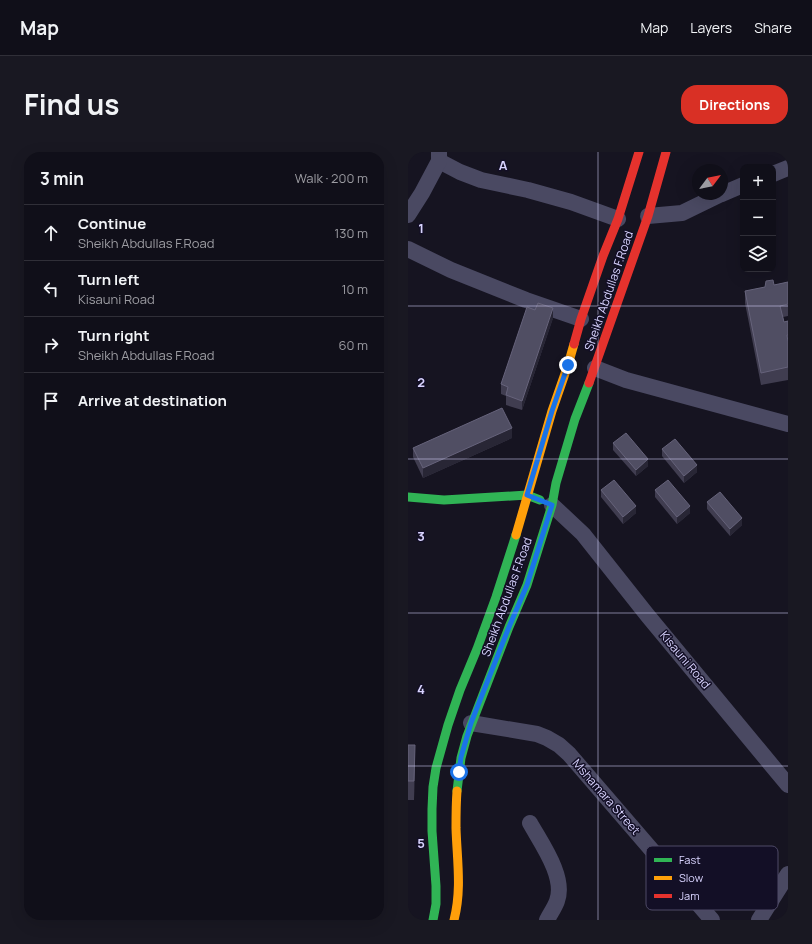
<!DOCTYPE html>
<html lang="en">
<head>
<meta charset="utf-8">
<style>
	body { margin:0; font-family:Manrope,sans-serif; background:#191822; color:#f1f3f6 }
	.controls { position:absolute; right:12px; top:12px; display:grid; overflow:hidden; border-radius:8px; box-shadow:0 4px 16px #0002 }
	.controls button { width:36px; height:36px; display:grid; place-items:center; padding:0; border:0; border-bottom:1px solid #302f38; background:#100f19; color:#f1f3f6; font:20px sans-serif }
	.compass { position:absolute; left:284px; top:12px; width:36px; height:36px; border-radius:50%; background:#100f19; box-shadow:0 4px 16px #0002; rotate:58deg }
	.stop { position:absolute; width:12px; height:12px; margin:-9px; border:3px solid #1a73e8; border-radius:50%; background:#fff }
	.stop.end { background:#1a73e8; border-color:#fff; box-shadow:0 1px 4px #0008 }
	.list { margin:0; padding:0; list-style:none }
	h2 { display:flex; justify-content:space-between; align-items:center; height:52px; margin:0; padding:0 16px; font-size:17px }
	h2 small { font-size:13px; font-weight:400; color:#9c9ca2 }
	.list li { display:grid; grid-template-columns:26px 1fr auto; gap:12px; align-items:center; box-sizing:border-box; height:56px; padding:0 16px; border-top:1px solid #302f38 }
	.list b { display:block; font-size:15px; white-space:nowrap }
	.list p { margin:0; font-size:13px; white-space:nowrap; color:#9c9ca2 }
	.list em { font-size:13px; font-style:normal; color:#9c9ca2 }
	.icon { flex:none; width:22px; height:22px; fill:none; stroke:currentColor; stroke-width:2; stroke-linecap:round; stroke-linejoin:round }
	.map { position:relative; flex:none; width:380px; height:768px; overflow:hidden; border-radius:16px }
	header { display:flex; align-items:center; gap:24px; box-sizing:border-box; height:56px; padding:0 20px; background:#100f19; border-bottom:1px solid #302f38 }
	header strong { font-size:19px }
	nav { display:flex; gap:22px; margin-inline-start:auto; font-size:14px }
	.intro { display:flex; align-items:center; justify-content:space-between; box-sizing:border-box; height:96px; padding:0 24px }
	h1 { margin:0; font-size:28px }
	.button { padding:10px 18px; border-radius:16px; background:#d93025; color:#fff; font-size:14px; font-weight:700 }
	main { display:flex; gap:24px; padding:0 24px }
	aside { flex:1; background:#100f19; border-radius:16px; box-shadow:0 4px 16px #0002 }
	.map>svg:first-child { display:block }
	.lines { fill:none; stroke-linecap:round; stroke-linejoin:round }
	.street { stroke:#4a4962; stroke-width:16 }
	.fast { stroke:#30b455; stroke-width:9 }
	.slow { stroke:#ff9f0a; stroke-width:9 }
	.jam { stroke:#e5322d; stroke-width:9 }
	.wall { fill:#403d50 }
	.shaded-wall { fill:#282635 }
	.building { fill:#504e63; stroke:#66637b }
	.route { stroke:#1a73e8; stroke-width:5 }
	.grid { fill:none; stroke:#d9d4ff; stroke-width:1; stroke-opacity:0.55 }
	.labels { text-anchor:middle; stroke-width:3; stroke-linejoin:round; paint-order:stroke }
	.street-label { font-size:12px; fill:#d9d4ff; stroke:#130f26 }
	.key { fill:#130f26; stroke:#4e4a67; stroke-width:1 }
	.key-label { font-size:11px; fill:#d9d4ff }
	.grid-label { font-size:13px; text-anchor:middle; font-weight:bold; fill:#d9d4ff; stroke:#130f26; stroke-width:3; stroke-linejoin:round; paint-order:stroke }
</style>
</head>
<body>
<header>
<strong>Map</strong>
<nav><a>Map</a><a>Layers</a><a>Share</a></nav>
</header>
<div class="intro"><h1>Find us</h1><a class="button">Directions</a></div>
<main>
<aside>
<h2>3 min<small>Walk · 200 m</small></h2>
<ul class="list">
<li><svg class="icon" aria-label="ahead" viewBox="0 0 24 24"><path d="M12 20V5M6 11l6-6 6 6"/></svg><div><b>Continue</b><p>Sheikh Abdullas F.Road</p></div><em>130 m</em></li>
<li><svg class="icon" aria-label="left" viewBox="0 0 24 24"><path d="M17 20v-9H6M10 6l-5 5 5 5"/></svg><div><b>Turn left</b><p>Kisauni Road</p></div><em>10 m</em></li>
<li><svg class="icon" aria-label="right" viewBox="0 0 24 24"><path d="M7 20v-9h11M14 6l5 5-5 5"/></svg><div><b>Turn right</b><p>Sheikh Abdullas F.Road</p></div><em>60 m</em></li>
<li><svg class="icon" aria-label="arrive" viewBox="0 0 24 24"><path d="M6 21V4h12l-3 4 3 4H6"/></svg><div><b>Arrive at destination</b></div></li>
</ul>
</aside>
<div class="map">
<svg width="380" height="768" viewBox="0 0 380 768">
	<rect width="100%" height="100%" fill="#161421"/>
	<g class="lines">
		<g class="street">
			<polyline points="31,0 31,9 52,20 73,28 120,38 163,50 210,67"/>
			<polyline points="365,22 380,16"/>
			<polyline points="314,42 335,33"/>
			<polyline points="0,63 14,41 31,9"/>
			<polyline points="240,64 274,61 313,42"/>
			<polyline points="0,97 43,118 118,148 173,167"/>
			<polyline points="187,216 218,228 380,272"/>
			<polyline points="144,353 175,382 240,464 380,633"/>
			<polyline points="63,571 129,582 139,586 151,593 161,602 304,768"/>
			<path d="M122,671C133,691 158,725 149,749C147,755 142,762 139,768"/>
			<polyline points="351,768 380,722"/>
		</g>
		<g class="fast">
			<polyline points="0,345 36,348 119,343 132,348"/>
			<polyline points="49,639 53,606 59,584 101,475 119,433 144,353 148,331 167,267 181,231"/>
			<polyline points="25,768 28,752 28,734 24,679 24,657 25,635 28,616 40,573 52,538 69,497 88,445 108,383"/>
		</g>
		<g class="slow">
			<polyline points="108,383 144,259 160,213 166,192"/>
			<path d="M46,768C54,737 49,708 48,676C48,664 48,652 49,639"/>
		</g>
		<g class="jam">
			<polyline points="166,192 173,167 195,104 210,67 231,0"/>
			<polyline points="181,231 240,64 258,0"/>
		</g>
	</g>
	<g class="wall">
		<polygon points="380,130 380,164 375,165 376,170 380,169 380,228 353,233 337,151 337,139"/>
		<polygon points="145,166 114,258 98,253 98,244 93,242 93,232"/>
		<polygon points="104,286 15,326 5,305 5,296"/>
		<polygon points="205,291 240,314 228,324 205,298"/>
		<polygon points="254,297 289,320 276,331 254,304"/>
		<polygon points="193,338 228,361 215,372 193,345"/>
		<polygon points="247,338 282,361 269,372 247,345"/>
		<polygon points="299,350 334,373 322,384 299,357"/>
		<polygon points="0,593 7,612 6,648 0,648"/>
	</g>
	<g class="shaded-wall">
		<polygon points="145,156 145,166 114,258 114,249"/>
		<polygon points="104,276 104,286 15,326 15,316"/>
		<polygon points="240,307 240,314 228,324 228,318"/>
		<polygon points="289,313 289,320 276,331 276,324"/>
		<polygon points="228,354 228,361 215,372 215,365"/>
		<polygon points="282,354 282,361 269,372 269,365"/>
		<polygon points="334,366 334,373 322,384 322,377"/>
		<polygon points="7,593 7,612 6,648 6,629"/>
	</g>
	<g class="building">
		<polygon points="365,128 366,133 380,130 380,152 372,154 376,170 380,169 380,183 379,183 380,190 380,215 353,221 337,139 357,135 358,129"/>
		<polygon points="130,151 145,156 114,249 98,243 100,235 93,232 119,155 127,158"/>
		<polygon points="94,256 104,276 15,316 5,296"/>
		<polygon points="218,281 240,307 228,318 205,291"/>
		<polygon points="267,287 289,313 276,324 254,297"/>
		<polygon points="206,328 228,354 215,365 193,338"/>
		<polygon points="260,328 282,354 269,365 247,338"/>
		<polygon points="312,340 334,366 322,377 299,350"/>
		<polygon points="0,593 7,593 6,629 0,629"/>
	</g>
	<g class="lines">
		<polyline class="route" points="51,620 53,605 63,571 101,475 119,433 144,353 119,343 144,259 160,213"/>
	</g>
	<path class="grid" d="M190,0V768M0,154H380M0,307H380M0,461H380M0,614H380"/>
	<g class="labels">
		<g class="street-label">
			<text transform="translate(201 139) rotate(-71)" y="4">Sheikh Abdullas F.Road</text>
			<text transform="translate(99 445) rotate(-70)" y="4">Sheikh Abdullas F.Road</text>
			<text transform="translate(277 508) rotate(50)" y="4">Kisauni Road</text>
			<text transform="translate(198 645) rotate(49)" y="4">Mshamara Street</text>
		</g>
	</g>
	<rect x="238" y="694" width="132" height="64" rx="6" class="key"/>
	<rect x="246" y="706" width="18" height="4" fill="#30b455"/>
	<rect x="246" y="724" width="18" height="4" fill="#ff9f0a"/>
	<rect x="246" y="742" width="18" height="4" fill="#e5322d"/>
	<g class="key-label">
		<text x="271" y="712">Fast</text>
		<text x="271" y="730">Slow</text>
		<text x="271" y="748">Jam</text>
	</g>
	<g class="grid-label">
		<text x="95" y="18">A</text>
		<text x="13" y="81">1</text>
		<text x="13" y="235">2</text>
		<text x="13" y="389">3</text>
		<text x="13" y="542">4</text>
		<text x="13" y="696">5</text>
	</g>
</svg>
<div class="controls">
<button>+</button>
<button>−</button>
<button><svg class="icon" aria-label="layers" viewBox="0 0 24 24"><path d="M12 4l9 5-9 5-9-5zM3 14l9 5 9-5"/></svg></button>
</div>
<svg class="compass" viewBox="-18 -18 36 36"><path d="M0-13l5 13h-10z" fill="#e53935"/><path d="M0 13l5-13h-10z" fill="#9c9ca2"/></svg>
<div class="stop" style="left:51px;top:620px"></div>
<div class="stop end" style="left:160px;top:213px"></div>
</div>
</main>
</body>
</html>
